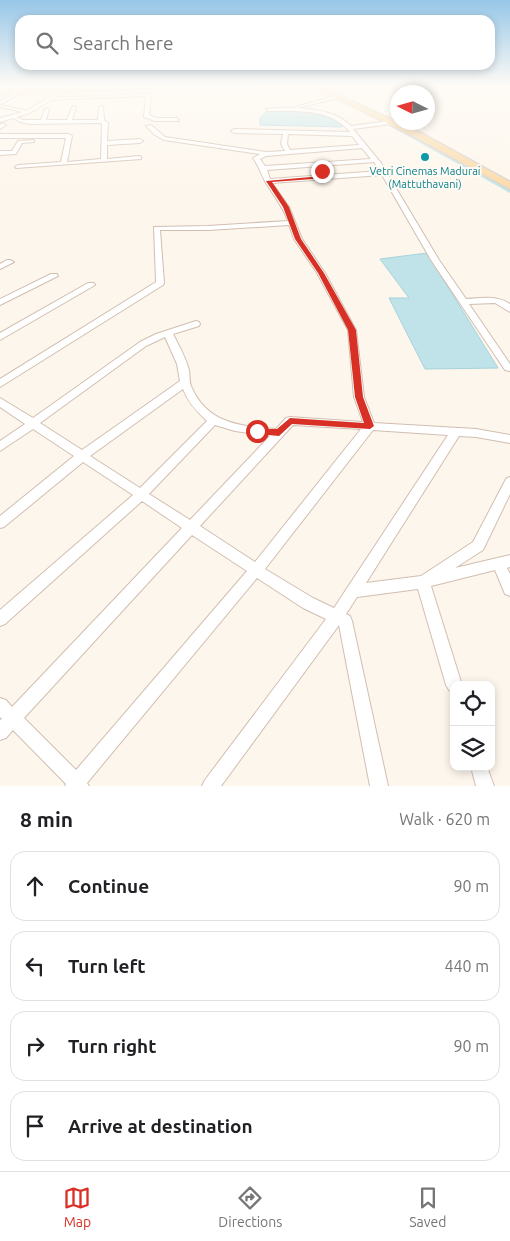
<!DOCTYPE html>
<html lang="en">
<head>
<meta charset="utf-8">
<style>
	body { margin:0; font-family:Ubuntu,sans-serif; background:#f6f6f6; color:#202124 }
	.controls { position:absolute; right:15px; bottom:15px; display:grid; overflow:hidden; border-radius:10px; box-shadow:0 2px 8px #0003 }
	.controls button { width:45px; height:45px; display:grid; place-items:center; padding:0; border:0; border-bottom:1px solid #e0e0e0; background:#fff; color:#202124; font:25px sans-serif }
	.compass { position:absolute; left:390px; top:85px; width:45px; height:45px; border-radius:50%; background:#fff; box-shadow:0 2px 8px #0003; rotate:275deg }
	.stop { position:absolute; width:15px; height:15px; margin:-11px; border:4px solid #d93025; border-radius:50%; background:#fff }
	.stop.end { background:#d93025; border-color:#fff; box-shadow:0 1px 5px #0008 }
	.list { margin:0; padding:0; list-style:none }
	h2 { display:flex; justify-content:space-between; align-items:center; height:65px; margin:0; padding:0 20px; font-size:21px }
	h2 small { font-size:16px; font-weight:400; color:#757577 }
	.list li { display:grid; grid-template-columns:32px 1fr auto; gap:15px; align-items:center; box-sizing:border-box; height:70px; margin:0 10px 10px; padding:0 10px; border:1px solid #e0e0e0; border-radius:15px }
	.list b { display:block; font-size:19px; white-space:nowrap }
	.list em { font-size:16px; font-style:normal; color:#757577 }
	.icon { flex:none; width:28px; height:28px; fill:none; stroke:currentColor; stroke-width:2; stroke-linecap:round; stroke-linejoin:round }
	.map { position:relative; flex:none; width:510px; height:786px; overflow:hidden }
	.search { position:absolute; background:#fff; box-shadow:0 2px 8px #0003; left:15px; right:15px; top:15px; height:55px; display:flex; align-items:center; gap:12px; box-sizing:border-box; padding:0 18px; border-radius:15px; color:#757577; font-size:19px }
	.sheet { height:385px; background:#fff }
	nav { display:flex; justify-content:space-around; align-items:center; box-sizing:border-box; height:70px; border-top:1px solid #e0e0e0; background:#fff; font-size:14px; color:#757577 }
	nav a { display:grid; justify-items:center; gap:2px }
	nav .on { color:#d93025 }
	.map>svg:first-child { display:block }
	.water { fill:#bfe3e8; stroke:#a5d3da }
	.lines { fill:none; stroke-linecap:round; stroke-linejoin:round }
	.canal { fill:#bfe3e8; fill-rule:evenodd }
	.street-casing { stroke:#d1beb0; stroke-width:2 }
	.secondary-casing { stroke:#d6c0b0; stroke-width:2 }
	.primary-casing { stroke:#dad1cd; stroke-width:3 }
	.street { fill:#fff; fill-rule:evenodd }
	.secondary { fill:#fff; fill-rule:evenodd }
	.primary { fill:#fbd9a5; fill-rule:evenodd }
	.route { fill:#d93025 }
	.culture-dot { fill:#0f9aa8; stroke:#fffaf3; stroke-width:2 }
	.labels { text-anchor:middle; stroke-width:4; stroke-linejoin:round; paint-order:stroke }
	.far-culture-label { font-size:11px; fill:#0d838f; stroke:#fffaf3 }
</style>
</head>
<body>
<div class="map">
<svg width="510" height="786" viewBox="0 0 510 786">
	<rect width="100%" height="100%" fill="#fdf6ec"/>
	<g class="water">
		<polygon points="299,110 331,117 342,123 342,127 260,125 260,118 266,112"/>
		<polygon points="427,253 498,368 425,369 389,298 409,298 380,259"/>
	</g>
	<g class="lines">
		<polygon class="canal" points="390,124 394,124 510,189 510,193 390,126"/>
		<g class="street-casing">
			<g id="street">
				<polygon points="22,90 26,91 0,104 0,101"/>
				<polygon points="149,94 151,95 149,115 156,118 177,118 179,121 155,121 144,117 146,96 47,100 45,99 47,98"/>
				<polygon points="337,96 339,98 296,108 294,107"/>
				<polygon points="0,105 28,111 30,112 28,113 0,107"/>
				<polygon points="74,106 76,107 72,120 98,120 99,107 103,106 104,120 108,123 107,141 140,139 143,141 140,143 107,145 107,159 139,156 141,157 141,159 16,168 15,167 18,165 61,162 66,138 0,138 0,134 69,134 72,136 67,162 101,159 102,124 100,123 30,124 20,122 10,116 12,115 23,120 41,120 45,109 47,108 49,109 46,120 67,120 72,107"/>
				<path d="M266,109C291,106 333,107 351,126L398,120V123L353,129L381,163L439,260L466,299C481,298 497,295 510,304V312L495,303L469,304L510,364V371L505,370L431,260L382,175L272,183L289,207L302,239L325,273L356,330L364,397L374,423L476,429L510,435V443L476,437L459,436L366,583L421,576L473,542L506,479L510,477V494L483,550L455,568L510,555V567L507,568L510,574V596L505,594L495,570L431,586L462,685H454V693L449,690L446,685L418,589L357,597L346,614L350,616L352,621L388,786H370L339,625L221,786H202L205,780L326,619L303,608L257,578L87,783L89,786H65L66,784L13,730L6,738L0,740V720L2,719L0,717V698L6,700L12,707L182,528L142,501L5,624L0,626V610L133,495L83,462L4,527L0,528V516L74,456L33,429L0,451V441L25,424L0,407V398L33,418L140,342L156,334L196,321L199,322L200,324L199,326L173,334C179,346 186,358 189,370C190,376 189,381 191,386C207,424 240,426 276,429L286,418L290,417L363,422L354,397L348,330L317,273L294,239L289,225L208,230H160L164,283L163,285L0,387V379L156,282L154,227L208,226L288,221C283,207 274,196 266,183C261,174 259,166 253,158L260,154L164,140L155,135L146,126L151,125L165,137L266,152L285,151L281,144L283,134L234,133L231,131L234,129L350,132C331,108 297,111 268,111ZM288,134L352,136L359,145L290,150L287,144ZM362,148L371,159L265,166L260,159L266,156ZM374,162L380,171L270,179L267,170ZM165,337L177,364L180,381L82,450L40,423L146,346ZM183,389C188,402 196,411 207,421L140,488L90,456ZM215,425L235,431L270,436L190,520L149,494ZM293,425L361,429L255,562L200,526ZM373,430L448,435L334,608L313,598L265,569ZM192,535L247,571L76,770L24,718Z"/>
				<polygon points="3,123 6,125 0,129 0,125"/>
				<polygon points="34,140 34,142 22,143 16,154 0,155 0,151 12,151 18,141"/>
				<polygon points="7,260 10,260 14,262 0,269 0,264"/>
				<polygon points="51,274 57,274 58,276 0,305 0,299"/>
				<polygon points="88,283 94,283 95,285 0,340 0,333"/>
				<polygon points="471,767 487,767 494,786 476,786"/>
			</g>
		</g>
		<g class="secondary-casing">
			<polygon id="secondary" points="68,86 73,87 30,113 0,122 0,118 26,111"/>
		</g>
		<g class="primary-casing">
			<g id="primary">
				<polygon points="127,85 170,85 167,87 0,95 0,91"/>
				<polygon points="309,85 317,85 421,133 510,182 510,189 415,137"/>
			</g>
		</g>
		<use href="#street" class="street"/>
		<use href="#secondary" class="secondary"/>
		<use href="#primary" class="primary"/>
	</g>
	<linearGradient id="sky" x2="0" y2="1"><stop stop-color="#97c7e8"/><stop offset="0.44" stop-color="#fefbf6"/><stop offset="1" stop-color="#fefbf6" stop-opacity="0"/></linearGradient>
	<rect width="510" height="195" fill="url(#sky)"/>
	<polygon class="route" points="322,169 327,178 272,182 289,207 301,239 324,273 356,330 363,397 374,426 370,429 292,424 279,436 257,434 254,433 254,429 277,429 290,418 364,423 355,397 348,330 318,273 295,239 283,207 266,181 322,176 319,171"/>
	<circle class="culture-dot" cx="425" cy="157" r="5"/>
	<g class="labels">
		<g class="far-culture-label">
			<text x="425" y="175">Vetri Cinemas Madurai<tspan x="425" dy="13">(Mattuthavani)</tspan></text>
		</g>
	</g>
</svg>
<div class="controls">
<button><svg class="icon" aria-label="locate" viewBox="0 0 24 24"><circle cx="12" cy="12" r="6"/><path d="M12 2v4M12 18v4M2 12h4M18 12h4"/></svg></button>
<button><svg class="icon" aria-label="layers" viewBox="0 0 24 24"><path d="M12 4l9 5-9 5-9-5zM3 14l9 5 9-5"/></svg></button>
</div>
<svg class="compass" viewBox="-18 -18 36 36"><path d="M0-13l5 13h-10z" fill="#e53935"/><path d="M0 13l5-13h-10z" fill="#757577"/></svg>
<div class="stop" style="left:257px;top:431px"></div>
<div class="stop end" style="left:322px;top:171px"></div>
<div class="search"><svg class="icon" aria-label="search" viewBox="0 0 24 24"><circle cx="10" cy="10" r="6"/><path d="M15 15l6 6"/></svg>Search here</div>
</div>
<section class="sheet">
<h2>8 min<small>Walk · 620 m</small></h2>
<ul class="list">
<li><svg class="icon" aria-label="ahead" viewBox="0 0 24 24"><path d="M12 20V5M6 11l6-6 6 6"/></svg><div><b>Continue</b></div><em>90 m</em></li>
<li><svg class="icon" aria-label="left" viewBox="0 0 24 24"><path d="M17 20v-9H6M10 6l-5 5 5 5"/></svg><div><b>Turn left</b></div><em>440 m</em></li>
<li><svg class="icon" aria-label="right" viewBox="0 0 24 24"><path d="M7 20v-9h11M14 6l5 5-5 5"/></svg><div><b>Turn right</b></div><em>90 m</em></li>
<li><svg class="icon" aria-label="arrive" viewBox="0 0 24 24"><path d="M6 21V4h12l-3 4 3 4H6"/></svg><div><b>Arrive at destination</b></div></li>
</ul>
</section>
<nav>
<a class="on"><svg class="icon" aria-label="map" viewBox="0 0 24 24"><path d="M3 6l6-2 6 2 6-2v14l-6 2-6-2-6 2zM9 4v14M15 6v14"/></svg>Map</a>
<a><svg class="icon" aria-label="directions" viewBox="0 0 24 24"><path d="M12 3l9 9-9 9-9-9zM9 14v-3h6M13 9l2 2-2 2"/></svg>Directions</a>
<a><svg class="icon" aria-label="saved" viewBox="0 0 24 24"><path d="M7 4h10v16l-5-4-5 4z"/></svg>Saved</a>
</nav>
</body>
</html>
